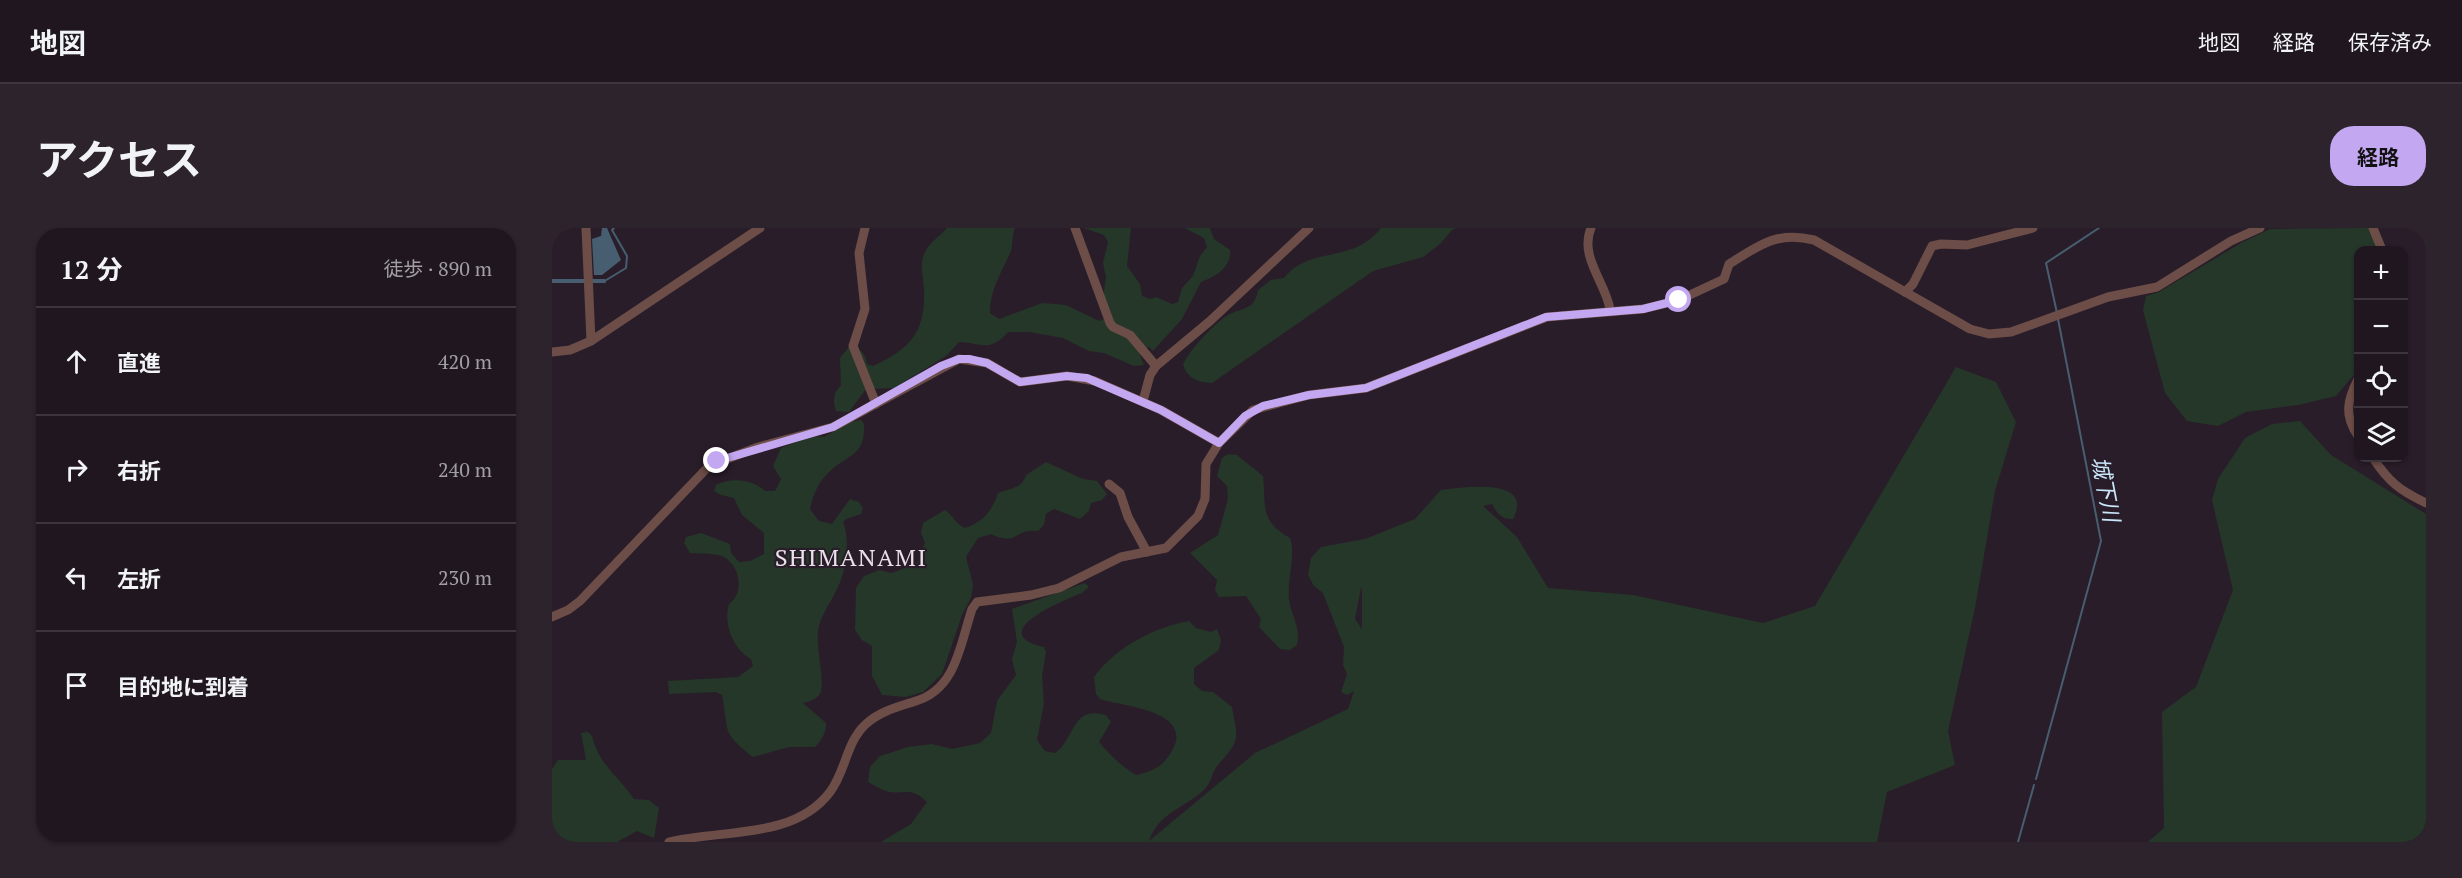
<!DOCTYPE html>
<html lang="ja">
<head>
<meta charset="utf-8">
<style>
	body { margin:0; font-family:"PT Serif","Noto Sans JP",serif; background:#2c232c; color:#f1f3f6 }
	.controls { position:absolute; right:18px; top:18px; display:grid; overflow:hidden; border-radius:12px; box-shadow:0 2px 4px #0004 }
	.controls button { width:54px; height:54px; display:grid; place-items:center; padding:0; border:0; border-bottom:2px solid #3c353d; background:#1f161f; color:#f1f3f6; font:30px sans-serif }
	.stop { position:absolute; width:18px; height:18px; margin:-14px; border:4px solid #c4a7f1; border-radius:50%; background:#fff }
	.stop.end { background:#c4a7f1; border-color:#fff; box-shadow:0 2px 6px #0008 }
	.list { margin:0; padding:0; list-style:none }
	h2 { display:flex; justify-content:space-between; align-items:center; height:78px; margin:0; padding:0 24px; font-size:26px }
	h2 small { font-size:20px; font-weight:400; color:#a19fa4 }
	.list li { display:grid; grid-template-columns:39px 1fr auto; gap:18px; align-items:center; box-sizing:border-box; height:108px; padding:0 24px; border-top:2px solid #3c353d }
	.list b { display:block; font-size:22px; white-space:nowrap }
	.list em { font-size:20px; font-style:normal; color:#a19fa4 }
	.icon { flex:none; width:33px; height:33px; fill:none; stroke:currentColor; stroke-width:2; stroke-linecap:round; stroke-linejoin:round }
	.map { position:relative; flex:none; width:1874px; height:614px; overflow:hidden; border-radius:24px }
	header { display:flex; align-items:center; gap:36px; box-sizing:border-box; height:84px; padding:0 30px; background:#1f161f; border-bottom:2px solid #3c353d }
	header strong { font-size:28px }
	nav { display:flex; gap:33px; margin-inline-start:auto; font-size:21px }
	.intro { display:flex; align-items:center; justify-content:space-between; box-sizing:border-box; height:144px; padding:0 36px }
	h1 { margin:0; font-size:42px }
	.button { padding:15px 27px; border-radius:24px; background:#c4a7f1; color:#111; font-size:21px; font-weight:700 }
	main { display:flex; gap:36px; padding:0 36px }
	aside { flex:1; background:#1f161f; border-radius:24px; box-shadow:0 2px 4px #0004 }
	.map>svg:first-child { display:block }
	.green { fill:#253728; fill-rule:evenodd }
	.water { fill:#475e70 }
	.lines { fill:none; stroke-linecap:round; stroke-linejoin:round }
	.stream { stroke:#475e70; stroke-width:2 }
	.minor { stroke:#6d4d47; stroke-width:9 }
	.route { stroke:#c4a7f1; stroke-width:8 }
	.labels { text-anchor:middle; stroke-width:4.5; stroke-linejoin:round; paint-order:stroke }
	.water-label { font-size:22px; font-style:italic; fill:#c9e6fb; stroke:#291d29 }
	.quarter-label { font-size:24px; letter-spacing:1.5px; fill:#e9e0e9; stroke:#291d29 }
</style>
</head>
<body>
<header>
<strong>地図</strong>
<nav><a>地図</a><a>経路</a><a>保存済み</a></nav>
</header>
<div class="intro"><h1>アクセス</h1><a class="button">経路</a></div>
<main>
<aside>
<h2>12 分<small>徒歩 · 890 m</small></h2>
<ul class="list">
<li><svg class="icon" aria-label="ahead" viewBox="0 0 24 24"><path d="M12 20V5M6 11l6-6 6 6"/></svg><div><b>直進</b></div><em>420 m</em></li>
<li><svg class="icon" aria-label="right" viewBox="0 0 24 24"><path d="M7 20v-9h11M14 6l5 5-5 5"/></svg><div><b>右折</b></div><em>240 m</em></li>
<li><svg class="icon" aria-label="left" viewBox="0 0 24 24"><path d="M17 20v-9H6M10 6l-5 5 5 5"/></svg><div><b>左折</b></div><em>230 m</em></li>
<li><svg class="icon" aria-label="arrive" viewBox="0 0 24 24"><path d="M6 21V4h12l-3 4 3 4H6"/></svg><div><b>目的地に到着</b></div></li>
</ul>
</aside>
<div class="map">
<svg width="1874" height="614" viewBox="0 0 1874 614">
	<rect width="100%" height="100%" fill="#291d29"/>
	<g class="green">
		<path d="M395,0H463C460,6 461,15 459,23C450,44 438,61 438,85L447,91L490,75L514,77L547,93L552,91L550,78L554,49L551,35L556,14L552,7L532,0H579L575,38L588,56L590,68L598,71L604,69L620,76L626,74L630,60L641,48L648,28L655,19L652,10L633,0H658L662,11L678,22C680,39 663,49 649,54L630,91L601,123L597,119L586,122L592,137L582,138L552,125L537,123L511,110L477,104H456C437,126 428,114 407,114L394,128L342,160L314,161L297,184L284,183L282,175L283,165L289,157L288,130L297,119C309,121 313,124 315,136L321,138C359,120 374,104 372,60C371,47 367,36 373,24C377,15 389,7 395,0Z"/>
		<path d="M829,0H906L901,1L888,16L871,29L821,43L660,155C646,154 637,152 631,137C635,124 667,90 680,85C695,79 703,80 706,62L719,52L732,50C758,17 800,37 829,0Z"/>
		<polygon points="1818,0 1828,22 1806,22 1806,142 1784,168 1746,177 1694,184 1666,198 1635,193 1613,165 1591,82 1594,68 1607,64 1689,15 1718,1"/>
		<path d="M1404,139L1444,154L1464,194L1443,263L1423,380L1396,503L1403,537L1335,564L1325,614H329L359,596L375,574C357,557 353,568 334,563C328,561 322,557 316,554L318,539L328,528L356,519L380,516L400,521L428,515L439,505L445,473L464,447L460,431L465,414L460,381L533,355L537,359L530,365C512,372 431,405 492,419L494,424L490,448L492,475L485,512L493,523L503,525C524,510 519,477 554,487L559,494L547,514C559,528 569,538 584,547C602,543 612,538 621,521C641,482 568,478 548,471L544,466L542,449C563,420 602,399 637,393L644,400L659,404L665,401L669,412L667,422L642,440V456L650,463L661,464L680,479C686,512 689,511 666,537C660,544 659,555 653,561C632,581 607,584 597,613L703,525L796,481L802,463L795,467L789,464L795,446L791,437L792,419L771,365L762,358L756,347L759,330L769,319L813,311L863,291L889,262C912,259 983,249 961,291C950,292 944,284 940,276L931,278L965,309L996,360L1081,367L1211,395L1263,378ZM809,360H810V401L803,391Z"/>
		<path d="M309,192L312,196C313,228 298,225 278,243C267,253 261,266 258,281L267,293L280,296L298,271L307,274L311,280L309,286L294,291L291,294C299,315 294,345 283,365C277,377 268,389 266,403C264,420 272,448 269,463C267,471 258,473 251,475L274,495C274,505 270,512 263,519H237L201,529C169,504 177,504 170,467L164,464L117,466L116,453L186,449L201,438L199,431C181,421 171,396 177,376C194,365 188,332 166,327C158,325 147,326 138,325L132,315L134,309L149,305L178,316L179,325L187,334L198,333L212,326V305L190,287L182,270L169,267L162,263L164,257C178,249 201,251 213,263H223L229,251L221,238L229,220L260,208L272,209L299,194Z"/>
		<polygon points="1748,193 1779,227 1874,286 1874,614 1596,614 1612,600 1610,484 1644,459 1681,362 1660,272 1666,251 1693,210 1720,196"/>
		<path d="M676,226L685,227L711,248C714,280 708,293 738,310C744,326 735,352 737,371C739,387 749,399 745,417L738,422L728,421L707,399L709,391L694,368L667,369L663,362L665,352L638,325L666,307L676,271L675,258L665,248L670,230Z"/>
		<path d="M494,234L531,251L545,253L555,266L550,272L539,275L537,283L528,291L502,281L494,286L492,297L486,303C461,300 467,319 439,306L426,310L414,329L421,357L419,370L410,387L390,446L371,464L354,469L330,467L320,448V418L310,412L303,402L304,360L312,348L327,342L340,345L365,335L373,315L369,305L371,295L393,282C402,288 403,296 413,300C431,294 440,283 446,265C457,261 471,260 474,247Z"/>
		<path d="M36,504C43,510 40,512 44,520C52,540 71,554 82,571L97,572L107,580L102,610L85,603L65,614H0V541L6,532H34L29,505Z"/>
	</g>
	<g class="water">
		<polygon points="50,0 55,0 69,32 50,47 42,47 40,11 49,8"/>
		<polygon points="0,51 53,51 54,55 0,55"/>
	</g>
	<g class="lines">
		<g class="stream">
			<polyline points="51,54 74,40 75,28 60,2 62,0"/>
			<polyline points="1505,85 1494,35 1547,0"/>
			<polyline points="1484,551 1549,313 1506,91"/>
			<polyline points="1466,614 1482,557"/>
		</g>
		<g class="minor">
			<polyline points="34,0 39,113"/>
			<polyline points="313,0 307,25 313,81 301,118 324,176"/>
			<polyline points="523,0 558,95 561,99 578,107 604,138"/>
			<path d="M1039,0C1027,28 1053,54 1058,81"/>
			<polyline points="1821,0 1830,22"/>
			<polyline points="1353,64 1361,56 1380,18 1389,16 1415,17 1481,0"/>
			<polyline points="0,124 18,122 39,113 208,0"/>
			<path d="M1806,151C1795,173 1792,187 1806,208"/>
			<polyline points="591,173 598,147 604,138 658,93 757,0"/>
			<path d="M1821,230C1837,254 1847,262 1874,275"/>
			<polyline points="557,256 568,265 576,289 595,324"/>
			<polyline points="0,389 16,382 28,373 157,238 206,219 281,199 407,131 435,135 468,154 515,148 543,153 609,182 667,215"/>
			<path d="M117,614C169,601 242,612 278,564C294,543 294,514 314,496C328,483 346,479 364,473C404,461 408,417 420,381L425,374L479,367L507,360L569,329L614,320L646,288L653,271L654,236L667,215L701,182L757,167L814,160L995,89L1091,81L1127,72L1172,51L1177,36C1208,17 1224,3 1262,12L1418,101L1437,106L1459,104L1556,69L1605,59L1679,13L1708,0"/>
		</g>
	</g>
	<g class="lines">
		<polyline class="route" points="165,233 281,199 389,138 407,131 417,131 435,135 468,154 515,148 535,150 609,182 667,215 693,188 711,178 757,167 814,160 994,89 1091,81 1127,72"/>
	</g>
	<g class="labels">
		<g class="water-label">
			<text transform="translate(1554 261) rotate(79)" y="8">城下川</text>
		</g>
		<g class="quarter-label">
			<text x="299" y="338">SHIMANAMI</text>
		</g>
	</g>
</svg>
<div class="controls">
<button>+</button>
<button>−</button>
<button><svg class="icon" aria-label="locate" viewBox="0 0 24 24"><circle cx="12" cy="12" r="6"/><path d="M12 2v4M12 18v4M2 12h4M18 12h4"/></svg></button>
<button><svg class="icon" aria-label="layers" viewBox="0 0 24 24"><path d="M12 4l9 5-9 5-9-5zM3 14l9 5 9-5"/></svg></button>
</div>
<div class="stop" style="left:1127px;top:72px"></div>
<div class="stop end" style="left:165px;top:233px"></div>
</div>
</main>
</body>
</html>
